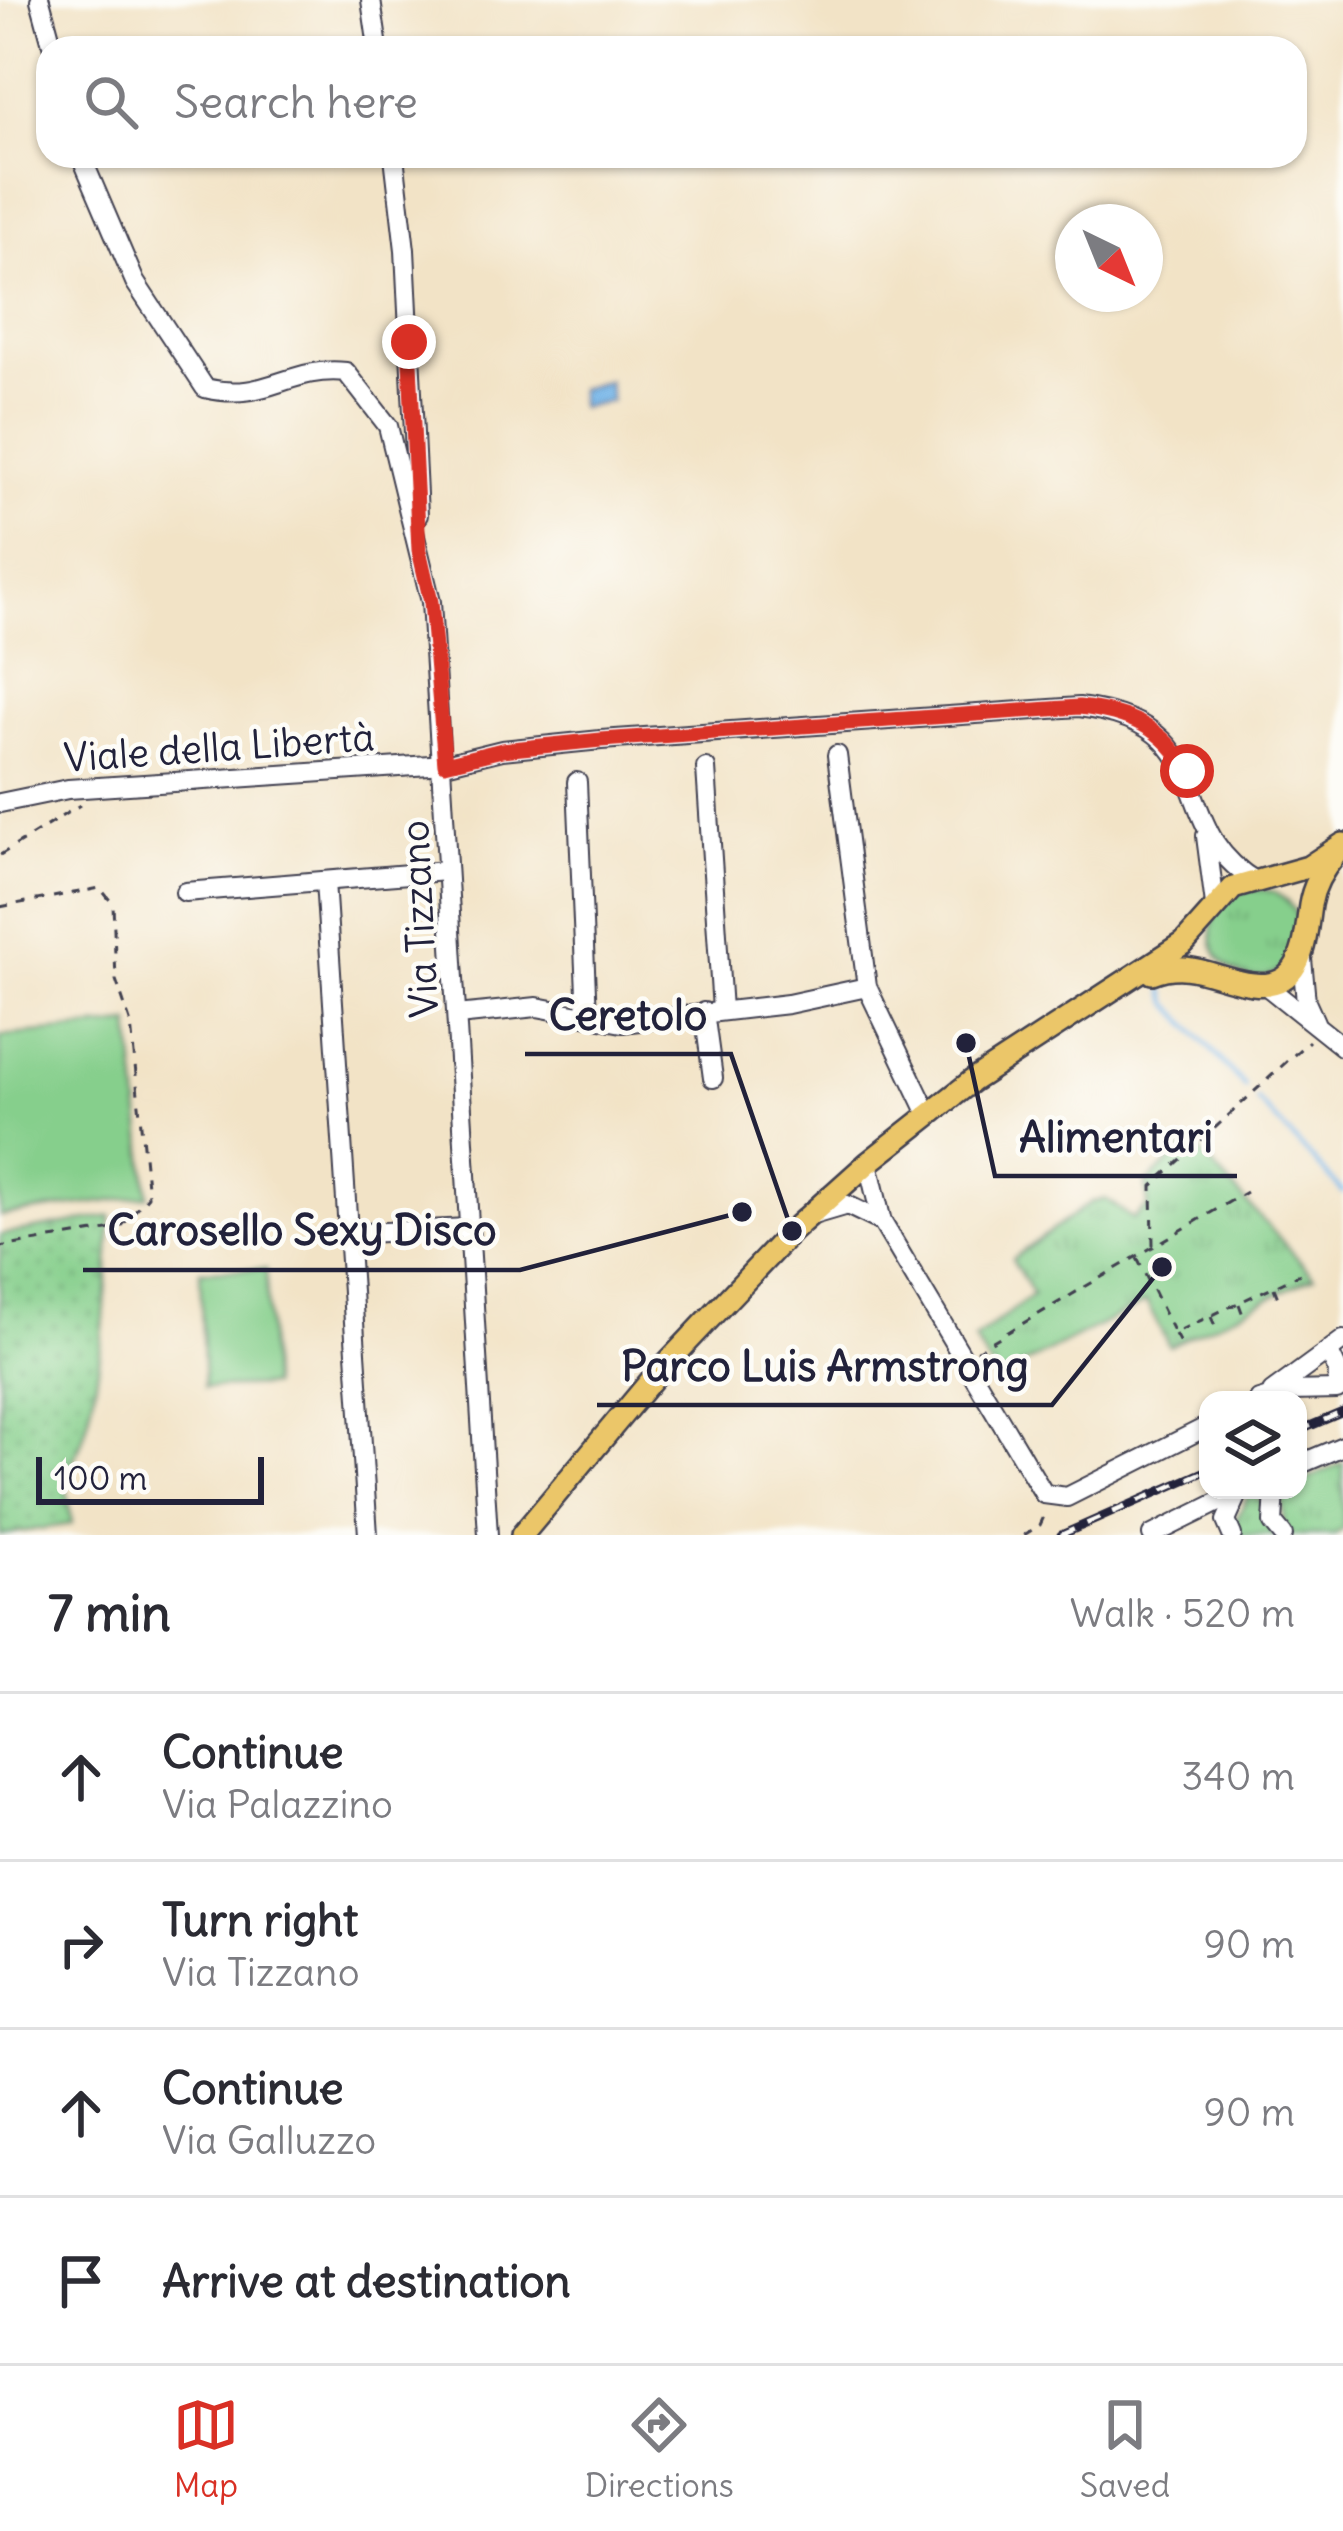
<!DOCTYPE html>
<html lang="en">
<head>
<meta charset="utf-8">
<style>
	body { margin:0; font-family:Delius,sans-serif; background:#f2f2f3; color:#2b2b33 }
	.controls { position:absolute; right:36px; bottom:36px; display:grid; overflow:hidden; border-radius:24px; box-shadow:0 3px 9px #0004 }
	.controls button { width:108px; height:108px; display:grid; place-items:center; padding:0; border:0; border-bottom:3px solid #e1e1e2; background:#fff; color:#2b2b33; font:60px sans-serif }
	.compass { position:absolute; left:1055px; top:204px; width:108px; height:108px; border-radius:50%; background:#fff; box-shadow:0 3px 9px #0004; rotate:137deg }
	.scale { position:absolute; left:36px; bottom:30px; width:228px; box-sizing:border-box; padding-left:12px; border:6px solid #22223b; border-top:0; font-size:33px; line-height:42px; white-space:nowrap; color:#22223b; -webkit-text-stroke:9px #fdfcf7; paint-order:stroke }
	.stop { position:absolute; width:36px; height:36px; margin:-27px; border:9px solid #d93025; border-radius:50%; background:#fff }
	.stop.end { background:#d93025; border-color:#fff; box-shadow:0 3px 12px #0008 }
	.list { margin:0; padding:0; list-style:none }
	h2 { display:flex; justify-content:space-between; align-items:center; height:156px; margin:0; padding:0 48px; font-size:51px }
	h2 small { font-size:39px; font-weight:400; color:#7c7c81 }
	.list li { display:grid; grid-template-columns:78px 1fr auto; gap:36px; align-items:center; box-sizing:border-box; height:168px; padding:0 48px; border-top:3px solid #e1e1e2 }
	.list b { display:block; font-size:45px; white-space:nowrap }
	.list p { margin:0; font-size:39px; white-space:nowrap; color:#7c7c81 }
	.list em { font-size:39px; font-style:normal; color:#7c7c81 }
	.icon { flex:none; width:66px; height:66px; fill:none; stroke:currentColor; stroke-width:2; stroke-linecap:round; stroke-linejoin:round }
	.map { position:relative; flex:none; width:1343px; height:1535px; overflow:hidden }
	.search { position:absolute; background:#fff; box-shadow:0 3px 9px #0004; left:36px; right:36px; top:36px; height:132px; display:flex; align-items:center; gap:30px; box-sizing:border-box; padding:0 42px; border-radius:36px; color:#7c7c81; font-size:45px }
	.sheet { height:828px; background:#fff }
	nav { display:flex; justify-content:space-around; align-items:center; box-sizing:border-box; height:168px; border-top:3px solid #e1e1e2; background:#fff; font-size:33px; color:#7c7c81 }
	nav a { display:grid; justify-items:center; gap:6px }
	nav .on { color:#d93025 }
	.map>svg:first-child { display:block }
	.grass { fill:url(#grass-tufts); stroke:#547864; stroke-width:3 }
	.garden { fill:url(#garden-dots); stroke:#547864; stroke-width:3 }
	.pitch { fill:#86cf8c; stroke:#547864; stroke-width:3 }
	.water { fill:#73b4e7; stroke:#4a6b91; stroke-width:3 }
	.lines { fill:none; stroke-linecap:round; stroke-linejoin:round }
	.stream { stroke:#73b4e7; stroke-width:4.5 }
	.minor-casing { stroke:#413f50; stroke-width:22 }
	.major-casing { stroke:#413f50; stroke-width:26 }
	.path { stroke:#413f50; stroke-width:3; stroke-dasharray:9 9; stroke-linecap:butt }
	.minor { stroke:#fff; stroke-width:18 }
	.major { stroke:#ebc669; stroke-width:21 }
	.rail-casing { stroke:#22223b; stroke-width:9 }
	.rail { stroke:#fdfcf7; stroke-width:4.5; stroke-dasharray:14; stroke-linecap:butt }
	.route { stroke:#d93025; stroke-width:15 }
	.labels { text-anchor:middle; stroke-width:9; stroke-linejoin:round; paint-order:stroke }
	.street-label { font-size:39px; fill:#22223b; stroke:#fdfcf7 }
	.leader { fill:none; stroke:#22223b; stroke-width:4.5 }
	.callout-dot { fill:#22223b; stroke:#fdfcf7; stroke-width:4.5 }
	.callout-label { font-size:42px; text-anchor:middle; font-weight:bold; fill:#22223b; stroke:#fdfcf7; stroke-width:9; stroke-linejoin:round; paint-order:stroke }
</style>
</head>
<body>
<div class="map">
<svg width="1343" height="1535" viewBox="0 0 1343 1535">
	<defs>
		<pattern id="grass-tufts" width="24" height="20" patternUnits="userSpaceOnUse" patternTransform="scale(3)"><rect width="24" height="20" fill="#86cf8c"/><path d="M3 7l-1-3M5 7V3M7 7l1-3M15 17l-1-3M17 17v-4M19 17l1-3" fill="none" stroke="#73b17a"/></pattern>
		<pattern id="garden-dots" width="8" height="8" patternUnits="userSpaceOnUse" patternTransform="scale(3)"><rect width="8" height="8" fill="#86cf8c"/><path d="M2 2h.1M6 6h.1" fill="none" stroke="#73b17a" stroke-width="1.8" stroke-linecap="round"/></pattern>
	</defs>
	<rect width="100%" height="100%" fill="#fdfcf7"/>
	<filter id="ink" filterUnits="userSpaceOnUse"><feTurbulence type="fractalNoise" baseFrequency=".00833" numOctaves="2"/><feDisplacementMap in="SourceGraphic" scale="24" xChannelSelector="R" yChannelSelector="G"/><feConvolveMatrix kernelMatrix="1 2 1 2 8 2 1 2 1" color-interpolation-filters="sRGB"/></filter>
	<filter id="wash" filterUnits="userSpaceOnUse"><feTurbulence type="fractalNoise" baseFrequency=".004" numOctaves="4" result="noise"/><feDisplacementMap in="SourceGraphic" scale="48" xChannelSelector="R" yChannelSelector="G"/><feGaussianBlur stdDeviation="2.7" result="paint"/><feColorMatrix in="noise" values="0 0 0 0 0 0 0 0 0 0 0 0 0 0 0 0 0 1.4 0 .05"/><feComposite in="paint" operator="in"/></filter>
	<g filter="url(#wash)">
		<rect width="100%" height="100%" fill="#f2e3c6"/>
		<g class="grass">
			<circle cx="1256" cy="933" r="44"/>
			<polygon points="1191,1142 1314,1276 1169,1346 1146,1302 997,1378 974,1340 1033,1295 1012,1259 1092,1202 1106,1199 1133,1219 1148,1206 1146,1184"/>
			<polygon points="1343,1463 1343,1529 1334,1535 1291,1535 1284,1526 1282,1501 1298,1490 1299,1483"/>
			<polygon points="1249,1494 1262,1501 1275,1535 1239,1535 1234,1523"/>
		</g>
		<path class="garden" d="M111,1216C108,1272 101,1437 64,1473L72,1524L0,1535V1235Z"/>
		<g class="pitch">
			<polygon points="131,1024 148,1196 0,1216 0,1036"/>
			<polygon points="266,1269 270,1386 204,1388 200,1271"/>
		</g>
		<polygon class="water" points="608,381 611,401 579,408 579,389"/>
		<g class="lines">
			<g class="stream">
				<polyline points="1164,989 1169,1003 1245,1087"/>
				<polyline points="1257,1100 1343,1192"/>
			</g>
		</g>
	</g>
	<g filter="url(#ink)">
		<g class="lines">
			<g class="minor-casing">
				<g id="minor">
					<polyline points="40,0 53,48"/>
					<polyline points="371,0 378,48"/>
					<path d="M81,156L135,282L205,388C267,403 287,366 346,372L388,426L431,602L488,1535"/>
					<polyline points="394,156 405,250 418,515"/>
					<polyline points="837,755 867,987 928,1114"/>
					<polyline points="706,768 722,1010"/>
					<polyline points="577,782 587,1016"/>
					<path d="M0,803L68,789L445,764L502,750L601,740L1079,707C1227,725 1162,827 1257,882"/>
					<polyline points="1206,836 1215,905"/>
					<polyline points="325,881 368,1535"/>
					<polyline points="185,892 446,871"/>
					<polyline points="1302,959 1306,1002 1315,1022"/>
					<polyline points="1264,984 1343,1047"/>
					<polyline points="704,1012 713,1078"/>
					<polyline points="457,1015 537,1007 622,1023 788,1004 867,987"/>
					<polyline points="813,1215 847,1205 882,1222 868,1163"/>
					<polyline points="882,1222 1044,1494 1067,1497 1208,1426"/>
					<polyline points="344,1234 468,1228"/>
					<polyline points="1272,1392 1343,1340"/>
					<polyline points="1259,1400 1290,1391 1337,1390 1338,1371 1329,1352"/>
					<polyline points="1298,1465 1343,1446"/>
					<polyline points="1275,1490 1273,1523 1283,1535"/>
					<polyline points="1152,1535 1239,1492"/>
					<polyline points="1232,1535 1226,1521 1239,1492"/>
				</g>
			</g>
			<g class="major-casing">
				<g id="major">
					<path d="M1152,973C1191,958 1216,980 1253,984C1304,990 1305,940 1310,905C1313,886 1323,869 1335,855"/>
					<polyline points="522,1535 654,1377 792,1231 868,1163 972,1081 1184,943 1233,888 1308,867 1343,844"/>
				</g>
			</g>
			<g class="path">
				<polyline points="0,855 80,805"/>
				<polyline points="0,907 100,888 113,904 116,980 131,1024 148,1196 120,1228 0,1247"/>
				<polyline points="1153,1245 1152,1186 1309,1041"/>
				<polyline points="1137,1258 1174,1333 1300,1274"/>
				<polyline points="1274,1288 1278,1298"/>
				<polyline points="1239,1304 1243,1315"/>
				<polyline points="1211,1317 1216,1328"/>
				<polyline points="1175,1334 1181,1345"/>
				<polyline points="976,1351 1246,1192"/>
				<polyline points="1024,1535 1040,1525 1047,1510"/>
			</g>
			<use href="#minor" class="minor"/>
			<use href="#major" class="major"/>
			<g class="rail-casing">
				<g id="rail">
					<polyline points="1298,1431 1343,1412"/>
					<polyline points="1061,1535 1208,1470"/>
				</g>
			</g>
			<use href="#rail" class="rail"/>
		</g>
	</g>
	<g class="lines" filter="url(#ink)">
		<path class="route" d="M409,342L419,550L431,602L445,764L502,750L601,740L1079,707C1126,712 1165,727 1187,771"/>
	</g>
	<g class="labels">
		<g class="street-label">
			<text transform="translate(219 747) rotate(-4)" y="14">Viale della Libertà</text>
			<text transform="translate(419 919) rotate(-93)" y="14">Via Tizzano</text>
		</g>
	</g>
	<path class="leader" d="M792 1231L731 1054H525M966 1043L995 1176H1237M742 1212L520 1270H83M1162 1267L1052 1405H597"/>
	<g class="callout-dot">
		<circle cx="792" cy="1231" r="12"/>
		<circle cx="966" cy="1043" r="12"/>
		<circle cx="742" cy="1212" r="12"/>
		<circle cx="1162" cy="1267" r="12"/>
	</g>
	<g class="callout-label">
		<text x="628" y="1030">Ceretolo</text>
		<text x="1116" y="1152">Alimentari</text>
		<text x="302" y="1245">Carosello Sexy Disco</text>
		<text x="825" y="1381">Parco Luis Armstrong</text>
	</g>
</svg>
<div class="controls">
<button><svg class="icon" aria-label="layers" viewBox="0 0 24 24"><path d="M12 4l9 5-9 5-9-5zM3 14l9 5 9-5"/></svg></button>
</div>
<svg class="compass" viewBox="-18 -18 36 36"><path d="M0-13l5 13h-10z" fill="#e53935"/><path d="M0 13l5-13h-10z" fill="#7c7c81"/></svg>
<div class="scale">100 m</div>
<div class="stop" style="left:1187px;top:771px"></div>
<div class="stop end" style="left:409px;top:342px"></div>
<div class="search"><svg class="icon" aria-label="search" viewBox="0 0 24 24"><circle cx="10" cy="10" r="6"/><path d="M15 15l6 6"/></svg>Search here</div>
</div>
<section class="sheet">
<h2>7 min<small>Walk · 520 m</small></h2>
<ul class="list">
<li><svg class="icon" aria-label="ahead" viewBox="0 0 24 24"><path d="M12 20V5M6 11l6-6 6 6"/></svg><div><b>Continue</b><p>Via Palazzino</p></div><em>340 m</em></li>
<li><svg class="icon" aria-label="right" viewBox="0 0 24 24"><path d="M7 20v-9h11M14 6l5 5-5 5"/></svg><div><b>Turn right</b><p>Via Tizzano</p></div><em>90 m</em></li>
<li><svg class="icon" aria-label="ahead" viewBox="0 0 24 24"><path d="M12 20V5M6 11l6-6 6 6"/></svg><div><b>Continue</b><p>Via Galluzzo</p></div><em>90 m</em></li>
<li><svg class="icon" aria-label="arrive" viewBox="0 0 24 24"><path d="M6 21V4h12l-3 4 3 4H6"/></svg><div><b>Arrive at destination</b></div></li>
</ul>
</section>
<nav>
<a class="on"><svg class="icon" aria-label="map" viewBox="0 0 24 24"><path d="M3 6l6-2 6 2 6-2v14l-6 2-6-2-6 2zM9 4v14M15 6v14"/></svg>Map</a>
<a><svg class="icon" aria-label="directions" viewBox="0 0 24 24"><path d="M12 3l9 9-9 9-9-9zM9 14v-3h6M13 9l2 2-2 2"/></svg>Directions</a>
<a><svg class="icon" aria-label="saved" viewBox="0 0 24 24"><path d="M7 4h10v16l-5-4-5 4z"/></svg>Saved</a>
</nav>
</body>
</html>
